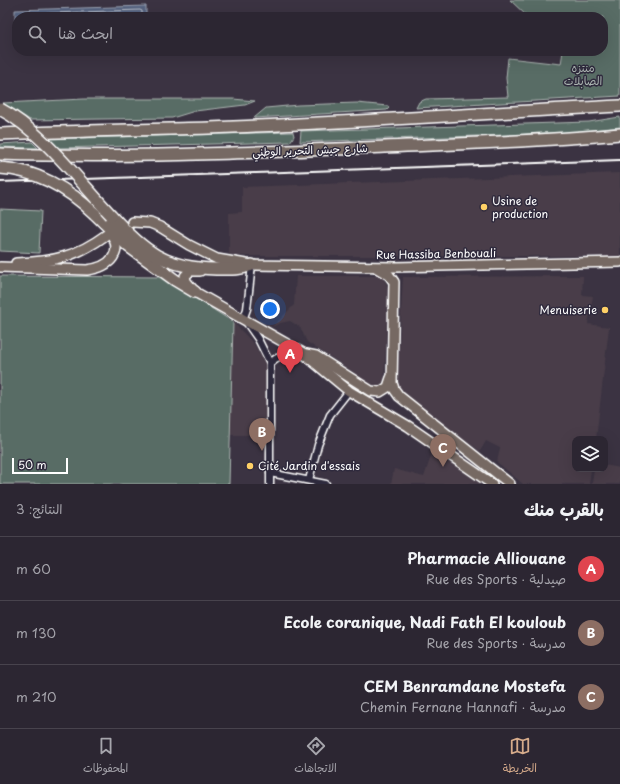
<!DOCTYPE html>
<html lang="ar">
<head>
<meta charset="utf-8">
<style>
	body { margin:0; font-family:"Playpen Sans","Playpen Sans Arabic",sans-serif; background:#38323e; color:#f1f3f6; direction:rtl }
	.controls { position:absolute; right:12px; bottom:12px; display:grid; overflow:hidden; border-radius:8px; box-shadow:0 4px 16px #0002 }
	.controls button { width:36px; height:36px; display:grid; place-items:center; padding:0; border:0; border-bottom:1px solid #48434d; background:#2c2632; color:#f1f3f6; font:20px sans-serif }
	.scale { position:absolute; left:12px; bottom:10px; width:56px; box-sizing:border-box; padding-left:4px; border:2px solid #fff; border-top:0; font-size:11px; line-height:14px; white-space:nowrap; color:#fff; -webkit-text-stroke:3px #2f2a3d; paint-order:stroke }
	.you { position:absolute; left:270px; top:309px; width:14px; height:14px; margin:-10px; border:3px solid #fff; border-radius:50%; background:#1a73e8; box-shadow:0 0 0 6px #1a73e833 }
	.badge { display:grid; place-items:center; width:26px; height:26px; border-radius:50%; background:#d6ab8b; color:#fff; font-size:13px; font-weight:700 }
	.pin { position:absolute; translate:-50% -33px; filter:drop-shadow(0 1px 2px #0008) }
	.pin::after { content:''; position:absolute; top:21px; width:14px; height:12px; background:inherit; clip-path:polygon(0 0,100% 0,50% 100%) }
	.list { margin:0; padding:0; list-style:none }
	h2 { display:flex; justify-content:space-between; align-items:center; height:52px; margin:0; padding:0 16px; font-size:17px }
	h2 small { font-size:13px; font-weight:400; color:#a6a5ac }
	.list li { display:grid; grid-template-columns:26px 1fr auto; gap:12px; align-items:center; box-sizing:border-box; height:64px; padding:0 16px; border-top:1px solid #48434d }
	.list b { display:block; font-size:15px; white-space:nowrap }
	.list p { margin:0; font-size:13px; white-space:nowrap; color:#a6a5ac }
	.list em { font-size:13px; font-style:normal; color:#a6a5ac }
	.icon { flex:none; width:22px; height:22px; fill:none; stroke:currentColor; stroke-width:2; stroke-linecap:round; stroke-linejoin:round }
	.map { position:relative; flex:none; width:620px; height:484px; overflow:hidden; direction:ltr }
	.search { position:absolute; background:#2c2632; box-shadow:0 4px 16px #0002; left:12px; right:12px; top:12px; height:44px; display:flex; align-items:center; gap:10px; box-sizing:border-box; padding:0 14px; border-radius:16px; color:#a6a5ac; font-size:15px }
	.sheet { height:244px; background:#2c2632 }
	nav { display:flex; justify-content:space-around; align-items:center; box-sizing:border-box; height:56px; border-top:1px solid #48434d; background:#2c2632; font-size:11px; color:#a6a5ac }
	nav a { display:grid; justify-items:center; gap:2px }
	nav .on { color:#d6ab8b }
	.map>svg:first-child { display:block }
	.built { fill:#493e49 }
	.green { fill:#596c65; stroke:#acb6b2 }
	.water { fill:#576480; stroke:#9aa2b3 }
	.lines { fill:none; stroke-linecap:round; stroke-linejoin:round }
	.shore { stroke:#bcc1cc; stroke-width:1 }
	.street-casing { stroke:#fff; stroke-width:9 }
	.primary-casing { stroke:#fff; stroke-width:12 }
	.highway-casing { stroke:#fff; stroke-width:14 }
	.street { stroke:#2f2a3d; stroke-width:6 }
	.primary { stroke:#766964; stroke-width:9 }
	.highway { stroke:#766964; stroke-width:11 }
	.rail { stroke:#fff; stroke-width:2 }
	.highway-bridge-casing { stroke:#fff; stroke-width:14; stroke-linecap:butt }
	.highway-bridge { stroke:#766964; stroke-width:11 }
	.poi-dot { fill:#ffd166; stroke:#2f2a3d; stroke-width:1.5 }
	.labels { text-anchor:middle; stroke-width:3; stroke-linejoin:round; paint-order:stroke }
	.park-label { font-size:11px; fill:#acb6b2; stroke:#2f2a3d }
	.street-label { font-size:11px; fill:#fff; stroke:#2f2a3d }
	.poi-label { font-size:11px; fill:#fff; stroke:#2f2a3d; text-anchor:start }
</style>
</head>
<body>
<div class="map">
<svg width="620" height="484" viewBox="0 0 620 484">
	<rect width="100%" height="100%" fill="#3b3342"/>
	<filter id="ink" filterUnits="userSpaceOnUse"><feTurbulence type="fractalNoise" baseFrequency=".025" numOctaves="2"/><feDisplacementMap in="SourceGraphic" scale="8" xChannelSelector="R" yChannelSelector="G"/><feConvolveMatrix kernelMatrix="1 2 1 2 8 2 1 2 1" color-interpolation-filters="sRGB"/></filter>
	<g filter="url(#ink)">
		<g class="built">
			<polygon points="620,173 620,256 229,256 229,213 242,212 242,187"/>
			<polygon points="296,276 380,276 384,279 389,289 384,383 381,388 377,388 307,342 300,327 290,321 280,323 272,327 294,305"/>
			<polygon points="583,276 582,295 593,296 588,324 609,327 596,439 575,439 575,469 591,469 589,484 523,484 497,462 500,448 486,441 480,451 430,417 403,393 397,384 403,277"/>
			<polygon points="233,322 254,344 266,365 265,435 230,435"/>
			<polygon points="432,453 454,464 486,484 391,484 394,469 424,477"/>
			<polygon points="605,465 620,468 620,484 592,484 594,469 605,469"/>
		</g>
		<g class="green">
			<polygon points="510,0 620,0 620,96 416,108 419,102 426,99 508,97 506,78 508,58 561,64 563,51 603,51 603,17 528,17"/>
			<polygon points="84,99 233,99 255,101 245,105 195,111 172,118 30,120 3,103"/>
			<polygon points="357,103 388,106 389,108 387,110 254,118 266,108 298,105"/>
			<polygon points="620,117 620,127 565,133 300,142 301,131 589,122"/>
			<polygon points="293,132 294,136 290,142 56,148 47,139"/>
			<polygon points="32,142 38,148 0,147 0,144"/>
			<polygon points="0,209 41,211 39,253 0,251"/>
			<polygon points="0,276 162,277 233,322 229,484 0,484"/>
		</g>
		<polygon class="water" points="146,6 146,17 17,17 17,23 15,23 15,10"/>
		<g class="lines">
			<g class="shore">
				<polyline points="19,17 21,14 140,10 142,11 142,17"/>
				<polyline points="84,17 135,15 137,17"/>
			</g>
			<g class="street-casing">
				<g id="street">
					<polyline points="243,320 247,309 252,265"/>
					<polyline points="246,322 258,339 270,363 270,484"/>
					<path d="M270,363C279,355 289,352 301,353"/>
					<polyline points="270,473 326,484"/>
					<polyline points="309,480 318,445 330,415 349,391"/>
				</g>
			</g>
			<g class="primary-casing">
				<g id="primary">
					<polyline points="132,222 150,223 160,227 189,245 217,259 252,265 395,267 620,262"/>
					<path d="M16,263C53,262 76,257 106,235"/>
					<path d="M0,267L87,270C111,267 125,252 109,231"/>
					<polyline points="377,268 389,275 394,282 392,383 394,389 399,396 510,484"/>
					<polyline points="200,271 190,271 185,276 186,281 195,292 303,353 349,391 408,426 492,484"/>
					<polyline points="306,354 316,356 371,391 380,392 388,387 391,378"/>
				</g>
			</g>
			<g class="highway-casing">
				<g id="highway">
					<path d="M0,134C70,131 139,130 209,128C346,123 483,113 620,106"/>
					<path d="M0,154C121,158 241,153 362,148C448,144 534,142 620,134"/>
					<polyline points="95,214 128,246 175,280 195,292"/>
					<path d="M111,215C144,252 165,268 216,269C229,269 240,270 252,265"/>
				</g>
			</g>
			<use href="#street" class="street"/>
			<use href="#primary" class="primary"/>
			<use href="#highway" class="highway"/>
			<polyline class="rail" points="0,182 620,160"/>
			<g class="highway-bridge-casing">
				<g id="highway-bridge">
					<path d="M0,109C41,130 79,181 111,215"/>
					<path d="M0,168C36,170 69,189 95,214"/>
				</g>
			</g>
			<use href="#highway-bridge" class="highway-bridge"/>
		</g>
	</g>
	<g class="poi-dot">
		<circle cx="484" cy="207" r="4"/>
		<circle cx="605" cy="310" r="4"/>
		<circle cx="250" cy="466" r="4"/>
	</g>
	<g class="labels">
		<g class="park-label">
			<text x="583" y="72">منتزه<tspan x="583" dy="13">الصابلات</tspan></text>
		</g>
		<g class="street-label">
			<text transform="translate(310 150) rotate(-2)" y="4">شارع جيش التحرير الوطني</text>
			<text transform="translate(436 254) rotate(-1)" y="4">Rue Hassiba Benbouali</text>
		</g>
		<g class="poi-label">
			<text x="492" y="205">Usine de<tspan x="492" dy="13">production</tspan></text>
			<text x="597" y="314" text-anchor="end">Menuiserie</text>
			<text x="258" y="470">Cité Jardin d'essais</text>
		</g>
	</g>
</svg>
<div class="controls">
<button><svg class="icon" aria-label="layers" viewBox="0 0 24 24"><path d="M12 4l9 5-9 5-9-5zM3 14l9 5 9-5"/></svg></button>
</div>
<div class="scale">50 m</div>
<div class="you"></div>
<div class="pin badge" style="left:290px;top:373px;background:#e0444e">A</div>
<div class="pin badge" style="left:262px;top:451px;background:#8d6e63">B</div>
<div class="pin badge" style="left:443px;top:467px;background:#8d6e63">C</div>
<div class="search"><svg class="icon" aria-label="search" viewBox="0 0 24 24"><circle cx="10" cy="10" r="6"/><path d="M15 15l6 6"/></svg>ابحث هنا</div>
</div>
<section class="sheet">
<h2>بالقرب منك<small>النتائج: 3</small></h2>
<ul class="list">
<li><span class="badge" style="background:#e0444e">A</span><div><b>Pharmacie Alliouane</b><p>صيدلية · Rue des Sports</p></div><em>60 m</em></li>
<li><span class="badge" style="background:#8d6e63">B</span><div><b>Ecole coranique, Nadi Fath El kouloub</b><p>مدرسة · Rue des Sports</p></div><em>130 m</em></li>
<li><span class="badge" style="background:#8d6e63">C</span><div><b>CEM Benramdane Mostefa</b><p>مدرسة · Chemin Fernane Hannafi</p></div><em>210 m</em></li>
</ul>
</section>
<nav>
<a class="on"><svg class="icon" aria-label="map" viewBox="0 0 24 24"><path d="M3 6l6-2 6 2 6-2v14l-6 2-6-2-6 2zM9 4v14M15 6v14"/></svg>الخريطة</a>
<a><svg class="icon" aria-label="directions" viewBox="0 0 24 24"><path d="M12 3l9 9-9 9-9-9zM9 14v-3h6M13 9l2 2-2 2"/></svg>الاتجاهات</a>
<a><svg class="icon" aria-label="saved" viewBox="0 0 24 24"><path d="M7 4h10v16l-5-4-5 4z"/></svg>المحفوظات</a>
</nav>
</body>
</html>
